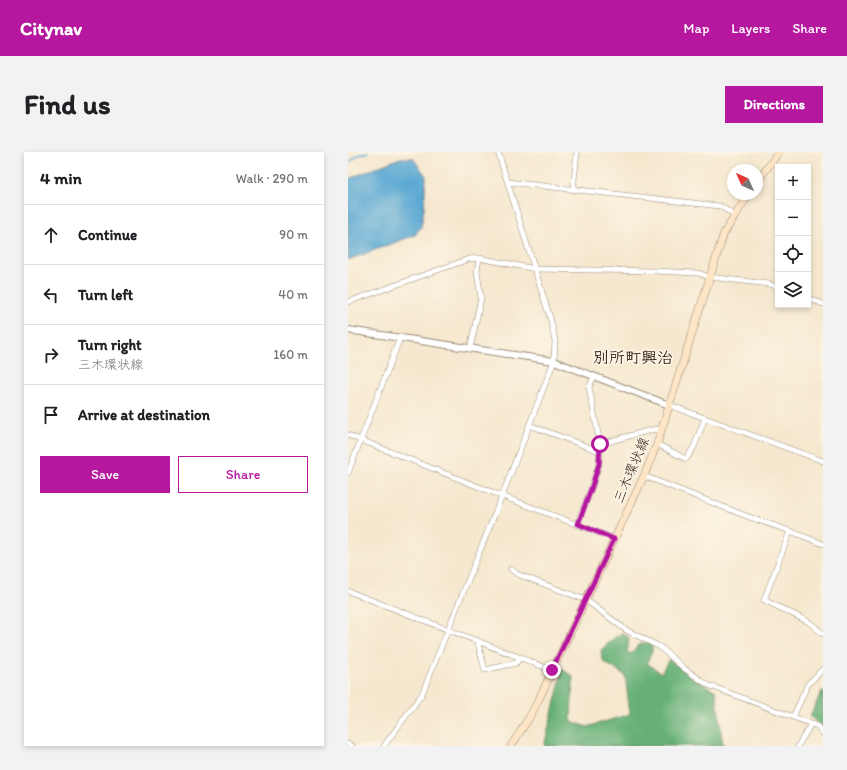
<!DOCTYPE html>
<html lang="en">
<head>
<meta charset="utf-8">
<style>
	body { margin:0; font-family:Itim,"Klee One",sans-serif; background:#f2f2f2; color:#202124 }
	.controls { position:absolute; right:12px; top:12px; display:grid; overflow:hidden; border-radius:0px; box-shadow:0 2px 6px #0003 }
	.controls button { width:36px; height:36px; display:grid; place-items:center; padding:0; border:0; border-bottom:1px solid #e0e0e0; background:#fff; color:#202124; font:20px sans-serif }
	.compass { position:absolute; left:379px; top:12px; width:36px; height:36px; border-radius:50%; background:#fff; box-shadow:0 2px 6px #0003; rotate:315deg }
	.stop { position:absolute; width:12px; height:12px; margin:-9px; border:3px solid #b5179e; border-radius:50%; background:#fff }
	.stop.end { background:#b5179e; border-color:#fff; box-shadow:0 1px 4px #0008 }
	.list { margin:0; padding:0; list-style:none }
	h2 { display:flex; justify-content:space-between; align-items:center; height:52px; margin:0; padding:0 16px; font-size:17px }
	h2 small { font-size:13px; font-weight:400; color:#757577 }
	.list li { display:grid; grid-template-columns:26px 1fr auto; gap:12px; align-items:center; box-sizing:border-box; height:60px; padding:0 16px; border-top:1px solid #e0e0e0 }
	.list b { display:block; font-size:15px; white-space:nowrap }
	.list p { margin:0; font-size:13px; white-space:nowrap; color:#757577 }
	.list em { font-size:13px; font-style:normal; color:#757577 }
	.actions { display:flex; gap:8px; padding:12px 16px }
	.actions a { flex:1; padding:9px 0; border:1px solid #b5179e; border-radius:0px; text-align:center; font-size:14px; color:#b5179e }
	.actions .main { background:#b5179e; color:#fff }
	.icon { flex:none; width:22px; height:22px; fill:none; stroke:currentColor; stroke-width:2; stroke-linecap:round; stroke-linejoin:round }
	.map { position:relative; flex:none; width:475px; height:594px; overflow:hidden; border-radius:0px }
	header { display:flex; align-items:center; gap:24px; box-sizing:border-box; height:56px; padding:0 20px; background:#b5179e; color:#fff }
	header strong { font-size:19px }
	nav { display:flex; gap:22px; margin-inline-start:auto; font-size:14px }
	.intro { display:flex; align-items:center; justify-content:space-between; box-sizing:border-box; height:96px; padding:0 24px }
	h1 { margin:0; font-size:28px }
	.button { padding:10px 18px; border-radius:0px; background:#b5179e; color:#fff; font-size:14px; font-weight:700 }
	main { display:flex; gap:24px; padding:0 24px }
	aside { flex:1; background:#fff; border-radius:0px; box-shadow:0 2px 6px #0003 }
	.map>svg:first-child { display:block }
	.forest { fill:#66b077; stroke:#506d4a }
	.water { fill:#59a7d3; stroke:#4a6878 }
	.lines { fill:none; stroke-linecap:round; stroke-linejoin:round }
	.stream { stroke:#59a7d3; stroke-width:2 }
	.minor-casing { stroke:#988976; stroke-width:6 }
	.tertiary-casing { stroke:#988976; stroke-width:8 }
	.secondary-casing { stroke:#988976; stroke-width:8 }
	.minor { stroke:#fff; stroke-width:5 }
	.tertiary { stroke:#fff; stroke-width:6 }
	.secondary { stroke:#fde5c5; stroke-width:7 }
	.route { stroke:#b5179e; stroke-width:5 }
	.labels { text-anchor:middle; stroke-width:3.5; stroke-linejoin:round; paint-order:stroke }
	.street-label { font-size:14px; fill:#3b2a1e; stroke:#fcf5e5 }
	.quarter-label { font-size:16px; font-weight:bold; fill:#3b2a1e; stroke:#fcf5e5 }
</style>
</head>
<body>
<header>
<strong>Citynav</strong>
<nav><a>Map</a><a>Layers</a><a>Share</a></nav>
</header>
<div class="intro"><h1>Find us</h1><a class="button">Directions</a></div>
<main>
<aside>
<h2>4 min<small>Walk · 290 m</small></h2>
<ul class="list">
<li><svg class="icon" aria-label="ahead" viewBox="0 0 24 24"><path d="M12 20V5M6 11l6-6 6 6"/></svg><div><b>Continue</b></div><em>90 m</em></li>
<li><svg class="icon" aria-label="left" viewBox="0 0 24 24"><path d="M17 20v-9H6M10 6l-5 5 5 5"/></svg><div><b>Turn left</b></div><em>40 m</em></li>
<li><svg class="icon" aria-label="right" viewBox="0 0 24 24"><path d="M7 20v-9h11M14 6l5 5-5 5"/></svg><div><b>Turn right</b><p>三木環状線</p></div><em>160 m</em></li>
<li><svg class="icon" aria-label="arrive" viewBox="0 0 24 24"><path d="M6 21V4h12l-3 4 3 4H6"/></svg><div><b>Arrive at destination</b></div></li>
</ul>
<div class="actions"><a class="main">Save</a><a>Share</a></div>
</aside>
<div class="map">
<svg width="475" height="594" viewBox="0 0 475 594">
	<rect width="100%" height="100%" fill="#fcf5e5"/>
	<filter id="ink" filterUnits="userSpaceOnUse"><feTurbulence type="fractalNoise" baseFrequency=".025" numOctaves="2"/><feDisplacementMap in="SourceGraphic" scale="8" xChannelSelector="R" yChannelSelector="G"/><feConvolveMatrix kernelMatrix="1 2 1 2 8 2 1 2 1" color-interpolation-filters="sRGB"/></filter>
	<filter id="wash" filterUnits="userSpaceOnUse"><feTurbulence type="fractalNoise" baseFrequency=".012" numOctaves="4" result="noise"/><feDisplacementMap in="SourceGraphic" scale="16" xChannelSelector="R" yChannelSelector="G"/><feGaussianBlur stdDeviation="0.9" result="paint"/><feColorMatrix in="noise" values="0 0 0 0 0 0 0 0 0 0 0 0 0 0 0 0 0 1.4 0 .05"/><feComposite in="paint" operator="in"/></filter>
	<g filter="url(#wash)">
		<rect width="100%" height="100%" fill="#f6e8cf"/>
		<g class="forest">
			<path d="M274,481L281,486L279,500L283,502L292,492L301,490C308,497 302,503 299,511L313,521L321,507L345,526L368,539L375,594H196L213,525L212,516L225,524L223,569L239,575L282,562L277,523L257,511L254,507L253,498L266,486Z"/>
			<polygon points="474,539 475,540 475,577 462,564"/>
		</g>
		<polygon class="water" points="52,6 65,6 78,24 76,57 73,75 67,83 0,108 0,27"/>
		<g class="lines">
			<polyline class="stream" points="0,11 11,3 20,0"/>
		</g>
	</g>
	<g filter="url(#ink)">
		<g class="lines">
			<g class="minor-casing">
				<g id="minor">
					<polyline points="160,30 372,54 386,63"/>
					<polyline points="225,38 229,0"/>
					<polyline points="460,146 475,152"/>
					<polyline points="0,150 121,107 131,106 187,117 307,119 350,121 361,125 421,132 430,135"/>
					<polyline points="122,197 133,146 129,120 131,106"/>
					<polyline points="321,253 475,309"/>
					<polyline points="181,273 251,299"/>
					<polyline points="0,283 154,344 267,387"/>
					<polyline points="252,292 303,278 314,277"/>
					<polyline points="309,292 338,307 346,295 357,266"/>
					<polyline points="0,321 52,186"/>
					<polyline points="296,324 401,365 442,379 416,448 461,470 475,482"/>
					<polyline points="229,372 243,337 251,312 252,292 241,235 246,225"/>
					<polyline points="442,379 475,392"/>
					<polyline points="163,417 169,422 238,448 278,478 312,495 337,517 360,533 469,574 475,581"/>
					<polyline points="0,439 204,518"/>
					<polyline points="129,488 137,518 168,511 173,505"/>
					<polyline points="445,565 460,532 475,517"/>
					<polyline points="0,592 4,594"/>
					<polyline points="36,594 74,542 154,344 206,209 207,189 203,169 150,0"/>
					<polyline points="450,594 463,572"/>
				</g>
			</g>
			<g class="tertiary-casing">
				<polyline id="tertiary" points="0,178 206,209 321,253"/>
			</g>
			<g class="secondary-casing">
				<g id="secondary">
					<polyline points="409,30 431,0"/>
					<polyline points="163,594 181,566 191,547 296,324 309,292 376,81 401,42"/>
				</g>
			</g>
			<use href="#minor" class="minor"/>
			<use href="#tertiary" class="tertiary"/>
			<use href="#secondary" class="secondary"/>
		</g>
	</g>
	<g class="lines" filter="url(#ink)">
		<polyline class="route" points="204,518 266,387 230,372 243,337 251,312 252,292"/>
	</g>
	<g class="labels">
		<g class="street-label">
			<text transform="translate(283 318) rotate(-67)" y="5">三木環状線</text>
		</g>
		<g class="quarter-label">
			<text x="285" y="211">別所町興治</text>
		</g>
	</g>
</svg>
<div class="controls">
<button>+</button>
<button>−</button>
<button><svg class="icon" aria-label="locate" viewBox="0 0 24 24"><circle cx="12" cy="12" r="6"/><path d="M12 2v4M12 18v4M2 12h4M18 12h4"/></svg></button>
<button><svg class="icon" aria-label="layers" viewBox="0 0 24 24"><path d="M12 4l9 5-9 5-9-5zM3 14l9 5 9-5"/></svg></button>
</div>
<svg class="compass" viewBox="-18 -18 36 36"><path d="M0-13l5 13h-10z" fill="#e53935"/><path d="M0 13l5-13h-10z" fill="#757577"/></svg>
<div class="stop" style="left:252px;top:292px"></div>
<div class="stop end" style="left:204px;top:518px"></div>
</div>
</main>
</body>
</html>
